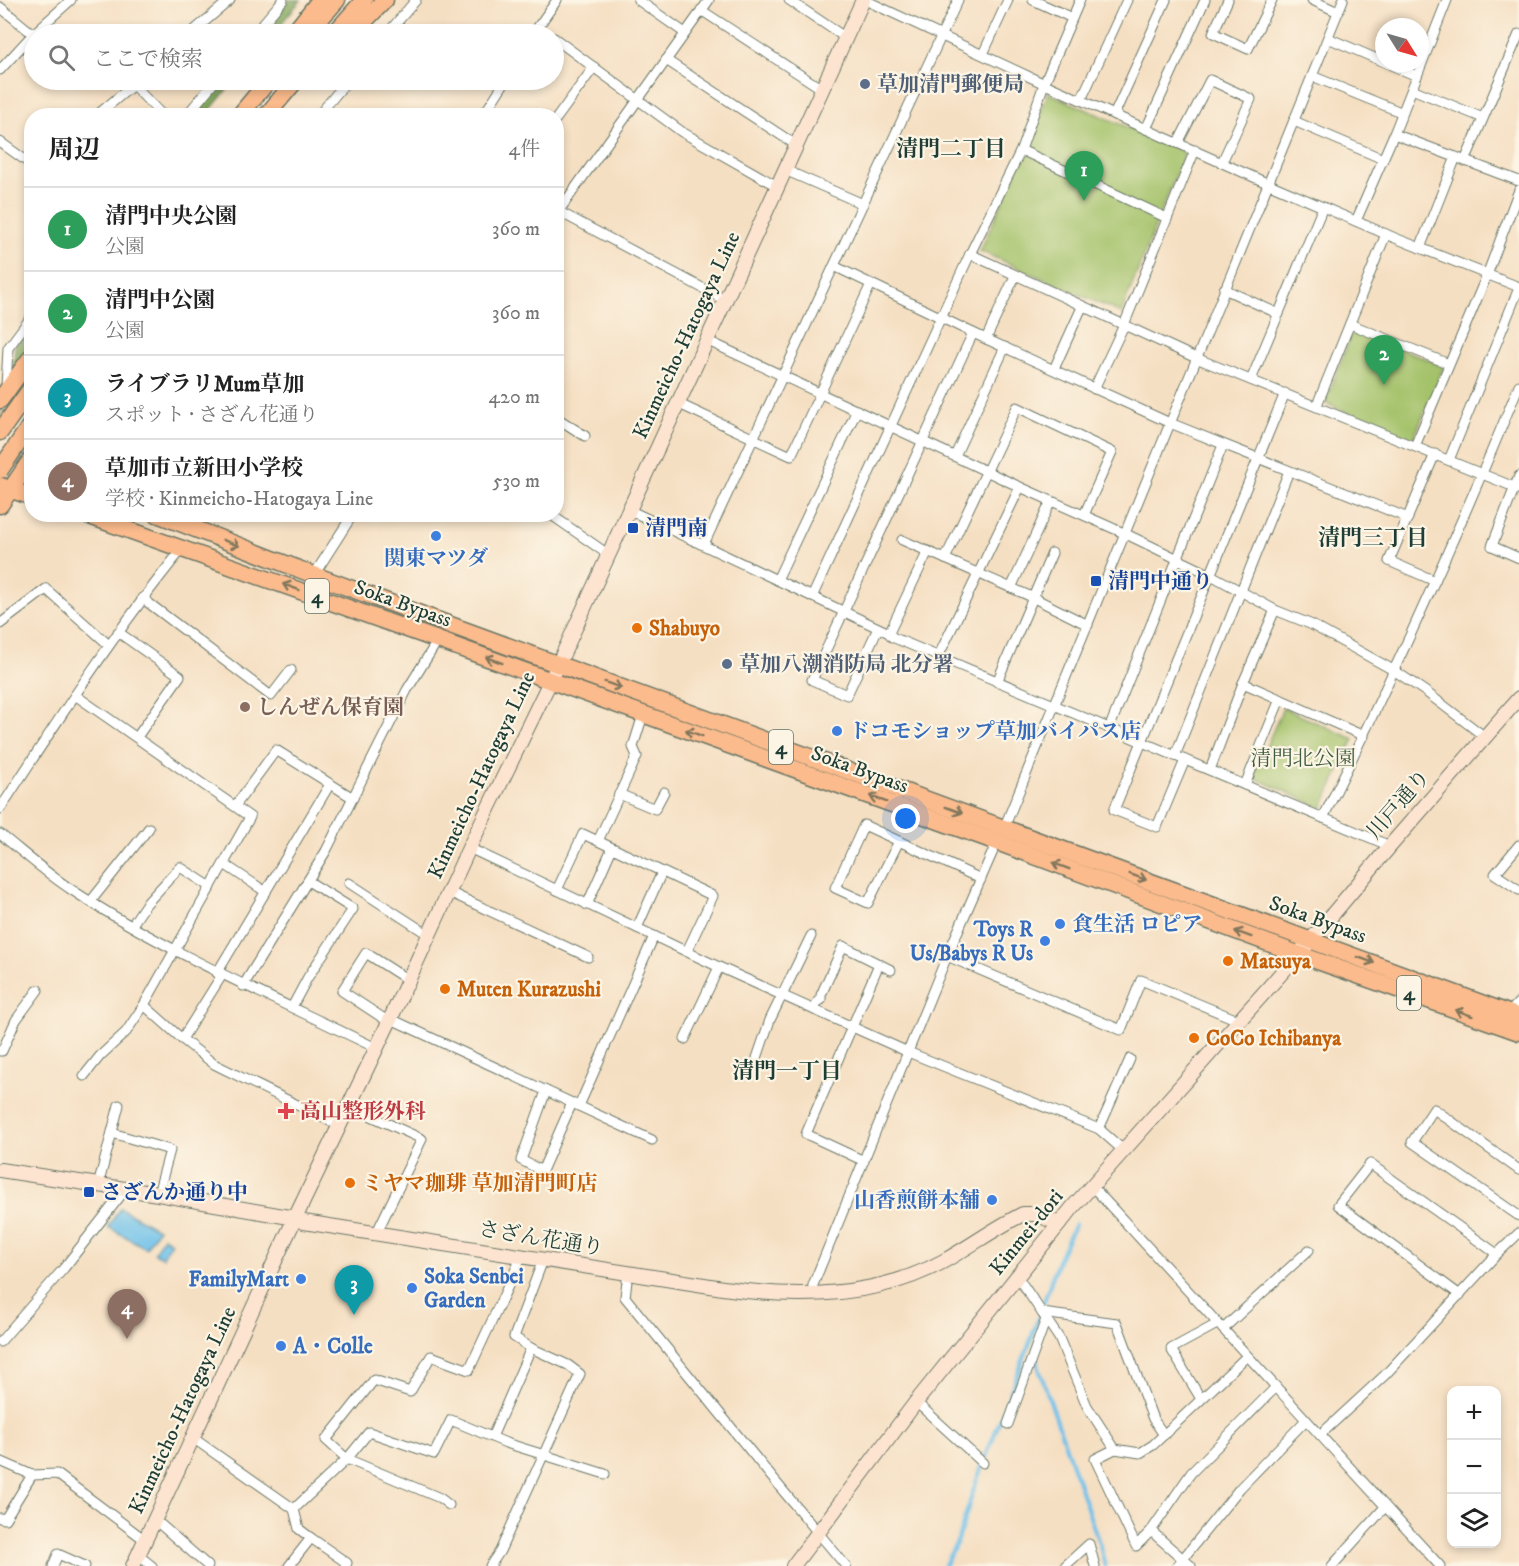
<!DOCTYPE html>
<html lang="ja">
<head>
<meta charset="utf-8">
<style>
	body { margin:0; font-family:"IM FELL DW Pica","Noto Serif JP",serif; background:#f6f6f6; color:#222 }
	.controls { position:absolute; right:18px; bottom:18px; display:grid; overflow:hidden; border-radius:12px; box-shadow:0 3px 9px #0003 }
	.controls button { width:54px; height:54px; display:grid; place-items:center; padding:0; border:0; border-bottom:2px solid #e0e0e0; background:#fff; color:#222; font:30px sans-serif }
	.compass { position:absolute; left:1375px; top:18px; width:54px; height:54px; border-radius:50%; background:#fff; box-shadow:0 3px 9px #0003; rotate:127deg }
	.you { position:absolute; left:906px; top:819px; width:21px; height:21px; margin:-15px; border:4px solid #fff; border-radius:50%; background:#1a73e8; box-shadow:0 0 0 9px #1a73e833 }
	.badge { display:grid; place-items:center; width:39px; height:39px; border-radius:50%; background:#db2777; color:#fff; font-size:20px; font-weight:700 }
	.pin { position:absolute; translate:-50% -50px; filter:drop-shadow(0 2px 3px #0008) }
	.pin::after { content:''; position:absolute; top:32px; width:21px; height:18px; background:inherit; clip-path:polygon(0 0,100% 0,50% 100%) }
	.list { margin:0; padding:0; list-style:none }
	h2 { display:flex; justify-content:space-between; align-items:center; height:78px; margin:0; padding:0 24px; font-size:26px }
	h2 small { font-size:20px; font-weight:400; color:#767676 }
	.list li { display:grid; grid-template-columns:39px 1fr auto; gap:18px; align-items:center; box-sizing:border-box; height:84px; padding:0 24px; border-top:2px solid #e0e0e0 }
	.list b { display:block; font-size:22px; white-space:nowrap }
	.list p { margin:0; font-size:20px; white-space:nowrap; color:#767676 }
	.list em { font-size:20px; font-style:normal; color:#767676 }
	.icon { flex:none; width:33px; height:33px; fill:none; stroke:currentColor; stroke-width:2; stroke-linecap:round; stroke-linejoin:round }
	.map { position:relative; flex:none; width:1519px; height:1566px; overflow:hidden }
	.search { position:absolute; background:#fff; box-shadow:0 3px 9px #0003; left:24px; top:24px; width:540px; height:66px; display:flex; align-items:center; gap:15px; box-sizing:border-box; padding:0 21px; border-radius:33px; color:#767676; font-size:22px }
	.panel { position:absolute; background:#fff; box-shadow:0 3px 9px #0003; left:24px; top:108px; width:540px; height:414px; border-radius:24px }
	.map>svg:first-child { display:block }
	.green { fill:#a4c26a; stroke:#62804f; stroke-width:1.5 }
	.forest { fill:#83a85e; stroke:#517249; stroke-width:1.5 }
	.water { fill:#6ec1ea; stroke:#467f8f; stroke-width:1.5 }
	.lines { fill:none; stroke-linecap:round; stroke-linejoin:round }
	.stream { stroke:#6ec1ea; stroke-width:4 }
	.highway-tunnel { stroke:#cabfa6; stroke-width:16; stroke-dasharray:16 8; stroke-linecap:butt }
	.street-casing { stroke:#6a7666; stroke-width:11 }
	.secondary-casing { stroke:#6a7666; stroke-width:16 }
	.highway-casing { stroke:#6a7666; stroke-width:19 }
	.street { stroke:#fff; stroke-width:9 }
	.secondary { stroke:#fde4d1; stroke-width:14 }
	.highway { stroke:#fbbb8c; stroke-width:16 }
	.highway-bridge-casing { stroke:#6a7666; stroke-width:19; stroke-linecap:butt }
	.highway-bridge { stroke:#fbbb8c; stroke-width:16 }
	.oneway { stroke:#82765c }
	.service-dot { fill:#5c6f8a; stroke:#fcf5e5; stroke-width:2 }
	.transit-dot { fill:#1a4fb4; stroke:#fcf5e5; stroke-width:2 }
	.shop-dot { fill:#3f7fe0; stroke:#fcf5e5; stroke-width:2 }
	.food-dot { fill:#e8710a; stroke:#fcf5e5; stroke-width:2 }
	.education-dot { fill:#8d6e63; stroke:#fcf5e5; stroke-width:2 }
	.health-dot { fill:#e0444e; stroke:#fcf5e5; stroke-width:2 }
	.labels { text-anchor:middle; stroke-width:4.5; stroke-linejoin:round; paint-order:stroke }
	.shield { fill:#fcf5e5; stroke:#617469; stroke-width:1.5 }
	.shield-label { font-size:20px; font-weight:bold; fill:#1f3d34 }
	.service-label { font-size:21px; font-weight:bold; fill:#4e5e75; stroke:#fcf5e5; text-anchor:start }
	.street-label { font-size:21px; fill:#1f3d34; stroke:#fcf5e5 }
	.transit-label { font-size:21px; font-weight:bold; fill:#164399; stroke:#fcf5e5; text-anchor:start }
	.shop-label { font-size:21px; font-weight:bold; fill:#366cbe; stroke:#fcf5e5; text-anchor:start }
	.food-label { font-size:21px; font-weight:bold; fill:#c56008; stroke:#fcf5e5; text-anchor:start }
	.education-label { font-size:21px; font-weight:bold; fill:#785e54; stroke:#fcf5e5; text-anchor:start }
	.park-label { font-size:21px; fill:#405e42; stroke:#fcf5e5 }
	.health-label { font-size:21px; font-weight:bold; fill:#be3a42; stroke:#fcf5e5; text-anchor:start }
	.neighbourhood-label { font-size:22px; font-weight:bold; fill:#1f3d34; stroke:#fcf5e5 }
</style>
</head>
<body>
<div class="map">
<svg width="1519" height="1566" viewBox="0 0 1519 1566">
	<rect width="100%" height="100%" fill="#fcf5e5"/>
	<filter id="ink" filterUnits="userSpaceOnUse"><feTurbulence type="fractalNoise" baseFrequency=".0167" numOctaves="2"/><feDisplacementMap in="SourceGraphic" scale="12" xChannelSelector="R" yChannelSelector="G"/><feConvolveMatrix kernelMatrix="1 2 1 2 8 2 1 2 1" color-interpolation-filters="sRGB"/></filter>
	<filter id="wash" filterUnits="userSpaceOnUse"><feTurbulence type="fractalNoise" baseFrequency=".008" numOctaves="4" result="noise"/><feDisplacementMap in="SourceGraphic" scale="24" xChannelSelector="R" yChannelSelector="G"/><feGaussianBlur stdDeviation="1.35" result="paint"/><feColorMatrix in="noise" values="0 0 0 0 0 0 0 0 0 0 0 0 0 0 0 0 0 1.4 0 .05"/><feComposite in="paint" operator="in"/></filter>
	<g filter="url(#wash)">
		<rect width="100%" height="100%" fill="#f5dfc2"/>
		<g class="green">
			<polygon points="1048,93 1185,152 1121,313 980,251 1027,148"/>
			<polygon points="1353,330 1444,366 1413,440 1325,403"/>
			<polygon points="1283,708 1354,739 1322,808 1253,777"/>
		</g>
		<g class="forest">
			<polygon points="289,0 301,0 272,34 260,34"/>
			<polygon points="221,80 235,80 206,115 191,116"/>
			<polygon points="31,324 31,344 17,369 13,368 15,346"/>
		</g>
		<g class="water">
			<polygon points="120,1208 158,1229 146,1248 108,1227"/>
			<polygon points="163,1237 171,1242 163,1257 154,1253"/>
		</g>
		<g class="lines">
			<g class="stream">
				<polyline points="1035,1357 1100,1546 1105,1566"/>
				<polyline points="944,1566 958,1540 976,1482 1030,1342 1059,1258 1075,1224"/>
			</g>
		</g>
	</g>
	<g filter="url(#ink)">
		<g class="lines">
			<g class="highway-tunnel">
				<polyline points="0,415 31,370"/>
				<polyline points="0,487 32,439"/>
			</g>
			<g class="street-casing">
				<g id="street">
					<polyline points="638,0 685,33"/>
					<polyline points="789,0 846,38"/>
					<polyline points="865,0 1047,85 1267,183 1395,238 1519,287"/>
					<polyline points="1033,0 1072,18"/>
					<polyline points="1080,0 1044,84 1021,150 970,254 1196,358 1519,489"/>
					<polyline points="1228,0 1213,33 1248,49 1272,0"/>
					<polyline points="1312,0 1338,12"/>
					<polyline points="0,7 33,34 0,70"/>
					<polyline points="701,10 822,89"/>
					<polyline points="33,34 71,0"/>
					<polyline points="190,34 230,0"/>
					<polyline points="254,34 283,0"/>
					<polyline points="387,34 416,0"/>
					<polyline points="533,34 557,0"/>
					<polyline points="554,38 682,132 777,186"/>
					<polyline points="1328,38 1384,62"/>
					<polyline points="983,54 1008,0"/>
					<polyline points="666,60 796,145"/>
					<polyline points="1386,63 1417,76"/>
					<polyline points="1312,76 1403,113"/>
					<polyline points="133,85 163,116"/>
					<polyline points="1412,89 1483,118"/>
					<polyline points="1081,100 1127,0"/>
					<polyline points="1114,115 1166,0"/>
					<polyline points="96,116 139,80"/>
					<polyline points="186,116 216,80"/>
					<polyline points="318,116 348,80"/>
					<polyline points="483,116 506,80"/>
					<polyline points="556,119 594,67"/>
					<polyline points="1294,121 1383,159"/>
					<polyline points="1146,129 1205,0"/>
					<polyline points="1394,134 1519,181"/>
					<polyline points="0,142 32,165"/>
					<polyline points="1178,143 1210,80 1251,99 1222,162"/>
					<polyline points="1021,150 1167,218"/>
					<polyline points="1465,161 1519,34"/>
					<polyline points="785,170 863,204"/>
					<polyline points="556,210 725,300"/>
					<polyline points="556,215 709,0"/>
					<polyline points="1356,221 1394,134 1447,0"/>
					<polyline points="1420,248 1456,157"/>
					<polyline points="834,266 973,333 1170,423 1408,518"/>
					<polyline points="1224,289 1279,314"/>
					<polyline points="1350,324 1449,364"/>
					<polyline points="986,339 1015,276"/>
					<polyline points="706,340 1020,487 1126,534 1211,575 1275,610 1310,624 1395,671 1426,692 1485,737"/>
					<polyline points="1054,369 1082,307"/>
					<polyline points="1251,380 1323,207"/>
					<polyline points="6,388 8,348 32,316"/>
					<polyline points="1094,389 1124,325 1195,150"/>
					<polyline points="677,403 791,456 871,284"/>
					<polyline points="1317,405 1386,234"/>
					<polyline points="557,418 585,436"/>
					<polyline points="1415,446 1487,275 1519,190"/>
					<polyline points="1435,454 1389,561 1435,581"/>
					<polyline points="955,456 1005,347"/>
					<polyline points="1449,460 1519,288"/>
					<polyline points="1519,476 1492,546 1519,558"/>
					<polyline points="629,510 889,633 892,637 1390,846"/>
					<polyline points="550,514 609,555"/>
					<polyline points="193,528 202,514"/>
					<polyline points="902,540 1032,597 1088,625"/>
					<polyline points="704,544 958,0"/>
					<polyline points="945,559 1017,407 1112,452 1084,515"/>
					<polyline points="314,575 353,514"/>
					<polyline points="777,580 857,410"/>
					<polyline points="1011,588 1051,501"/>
					<polyline points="812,597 970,254"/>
					<polyline points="142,598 271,696 291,670"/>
					<polyline points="0,624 46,589 109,645"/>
					<polyline points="878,628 847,695 812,680 973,333"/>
					<polyline points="118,632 180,676 137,737"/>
					<polyline points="889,633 928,551"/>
					<polyline points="938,657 1020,487"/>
					<polyline points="997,682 1052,553"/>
					<polyline points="1243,683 1364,736"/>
					<polyline points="75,695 250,817 144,1005 126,1032 100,1056 84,1076"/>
					<polyline points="1109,729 1223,445"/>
					<polyline points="1175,756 1289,471"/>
					<polyline points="1185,760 1157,827 1114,810 1285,393"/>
					<polyline points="1210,770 1243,683 1275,610"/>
					<polyline points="1245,785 1280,699"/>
					<polyline points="619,794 655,809 664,792"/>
					<polyline points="235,806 276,750 353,798"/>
					<path d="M0,809C58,720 115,631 183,548"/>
					<path d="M1323,818C1393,676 1459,532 1519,385"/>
					<path d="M1004,828C1119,553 1230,276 1343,0"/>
					<path d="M0,834C24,853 47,874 72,890C168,953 274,998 376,1048"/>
					<polyline points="598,841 637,756 633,747 643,715"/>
					<polyline points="899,841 868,903 835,888 864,825 981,879"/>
					<polyline points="1519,845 1495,874 1519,890"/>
					<polyline points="469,848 719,967 908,1052 1099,1129 1123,1150"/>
					<polyline points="224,864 266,892"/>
					<polyline points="349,883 429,935"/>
					<polyline points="557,890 583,834 598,841 713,896 687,951"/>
					<polyline points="449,892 588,957"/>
					<polyline points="91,901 149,828"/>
					<polyline points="587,905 612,848"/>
					<polyline points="132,925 146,904 180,867 211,887"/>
					<polyline points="637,928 662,872"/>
					<polyline points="947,956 1121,1030 1141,980 1240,1021"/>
					<polyline points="217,973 330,784"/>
					<polyline points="243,986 326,851 407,690 438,640"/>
					<polyline points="144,1005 182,1039 214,1064 340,1126"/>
					<polyline points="292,1007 308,977 353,909 308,881"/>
					<polyline points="814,1010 818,1001 821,1000 821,995 843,946 891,970"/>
					<polyline points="1509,1013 1519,1002"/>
					<polyline points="391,1019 652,1140"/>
					<polyline points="389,1022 342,991 366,953 408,980"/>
					<polyline points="182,1039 222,975"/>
					<polyline points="685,1039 719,967"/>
					<polyline points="0,1051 2,1051 16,1020 38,990"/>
					<polyline points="757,1058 770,1020 811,936"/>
					<polyline points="546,1091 521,1160 542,1171 572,1103"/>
					<polyline points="349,1106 422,1139 376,1234"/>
					<polyline points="579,1106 654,936"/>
					<polyline points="1099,1129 1130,1059"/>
					<polyline points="112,1133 170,1150 158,1194"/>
					<polyline points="864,1161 806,1134 879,964"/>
					<polyline points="1519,1170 1434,1109 1412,1142 1519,1216"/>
					<polyline points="98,1186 119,1105"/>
					<polyline points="1092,1186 1440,1566"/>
					<polyline points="628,1273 625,1297 774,1480 846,1566"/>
					<polyline points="1017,1276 1059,1338 1087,1406 1115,1449 1095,1459 1136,1546 1151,1531 1191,1473 1276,1387"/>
					<polyline points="812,1295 813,1285 947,956 997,842"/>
					<polyline points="1460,1295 1338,1205 1370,1164 1497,1254"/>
					<polyline points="1042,1313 1117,1323 1153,1419 1164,1435"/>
					<polyline points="1223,1329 1309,1250"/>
					<polyline points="0,1342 64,1268 125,1190"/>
					<polyline points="531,1348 514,1337 543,1260"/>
					<polyline points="1201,1399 1171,1349 1217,1324"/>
					<polyline points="916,1402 983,1463"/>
					<polyline points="1008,1424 1046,1319"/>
					<polyline points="1320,1435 1385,1375 1497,1254 1519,1233"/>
					<polyline points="193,1438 294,1509 299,1529 311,1538"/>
					<polyline points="1115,1449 1140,1453 1153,1445 1247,1356"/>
					<polyline points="0,1461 32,1475 57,1474 145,1540"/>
					<polyline points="449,1505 440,1498 347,1459 326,1440 374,1380 410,1392 431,1356 469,1370 522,1256"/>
					<polyline points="294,1509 347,1459 369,1432 434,1454 451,1420 506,1443 605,1474"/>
					<polyline points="0,1518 5,1519 32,1475"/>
					<polyline points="161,1525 208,1566"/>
					<polyline points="1151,1531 1191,1566"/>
					<polyline points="138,1555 152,1566"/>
					<polyline points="53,1566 58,1554 85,1566"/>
					<polyline points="289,1566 311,1538 347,1563 345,1566"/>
					<polyline points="490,1566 500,1551 580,1374 568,1365 531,1348 492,1437"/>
					<polyline points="1065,1566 1089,1544 1095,1566"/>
					<polyline points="1177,1566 1240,1488 1306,1420"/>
					<polyline points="1332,1566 1385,1507"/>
				</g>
			</g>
			<g class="secondary-casing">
				<g id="secondary">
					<path d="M0,1170L158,1194L295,1218L304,1222L723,1288C797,1299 877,1298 944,1261C971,1246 995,1228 1023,1214H1036L1059,1224"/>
					<polyline points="133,1566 288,1233 389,1022 469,848 558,665 863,0"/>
					<polyline points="793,1566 916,1402 1073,1207 1311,940 1390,846 1519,698"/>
				</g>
			</g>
			<g class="highway-casing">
				<g id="highway">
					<polyline points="293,34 320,0"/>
					<polyline points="307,34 337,0"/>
					<polyline points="334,34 364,0"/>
					<polyline points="352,34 385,0"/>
					<polyline points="239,116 269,80"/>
					<polyline points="266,116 296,80"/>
					<polyline points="0,400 32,356"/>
					<polyline points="0,432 32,387"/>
					<polyline points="1,486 32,497"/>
					<polyline points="0,505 32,458"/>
					<polyline points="84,514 438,640 997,842 1298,954 1519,1032"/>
					<polyline points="157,514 314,575 1519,1017"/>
				</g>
			</g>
			<use href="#street" class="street"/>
			<use href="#secondary" class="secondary"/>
			<use href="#highway" class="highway"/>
			<g class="highway-bridge-casing">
				<polyline id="highway-bridge" points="0,470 32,423"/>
			</g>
			<use href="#highway-bridge" class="highway-bridge"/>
		</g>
		<defs><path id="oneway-shaft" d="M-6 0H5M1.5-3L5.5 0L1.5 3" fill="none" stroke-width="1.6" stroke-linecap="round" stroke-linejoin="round" transform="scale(1.5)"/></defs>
		<g class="oneway">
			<use href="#oneway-shaft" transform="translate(231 543) rotate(21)"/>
			<use href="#oneway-shaft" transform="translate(291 587) rotate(-160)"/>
			<use href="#oneway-shaft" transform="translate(494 660) rotate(-160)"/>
			<use href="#oneway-shaft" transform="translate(613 685) rotate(20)"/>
			<use href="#oneway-shaft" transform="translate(694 733) rotate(-160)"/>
			<use href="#oneway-shaft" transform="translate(878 799) rotate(-160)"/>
			<use href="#oneway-shaft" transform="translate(954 810) rotate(20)"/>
			<use href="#oneway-shaft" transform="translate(1061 866) rotate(-159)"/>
			<use href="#oneway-shaft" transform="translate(1138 877) rotate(20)"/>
			<use href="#oneway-shaft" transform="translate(1243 934) rotate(-160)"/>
			<use href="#oneway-shaft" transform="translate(1366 960) rotate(20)"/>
			<use href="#oneway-shaft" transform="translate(1464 1013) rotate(-160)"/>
		</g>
	</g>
	<g class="service-dot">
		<circle cx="865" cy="84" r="6"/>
		<circle cx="727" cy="664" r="6"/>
	</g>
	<g class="transit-dot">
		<rect x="627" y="522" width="12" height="12" rx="3"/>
		<rect x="1090" y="575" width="12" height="12" rx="3"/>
		<rect x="83" y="1186" width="12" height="12" rx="3"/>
	</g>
	<g class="shop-dot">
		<circle cx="436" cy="536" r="6"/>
		<circle cx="837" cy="731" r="6"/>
		<circle cx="1060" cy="924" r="6"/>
		<circle cx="1045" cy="941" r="6"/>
		<circle cx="992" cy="1200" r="6"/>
		<circle cx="301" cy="1279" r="6"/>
		<circle cx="412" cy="1288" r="6"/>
		<circle cx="281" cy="1346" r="6"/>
	</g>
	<g class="food-dot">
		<circle cx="637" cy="628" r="6"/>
		<circle cx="1228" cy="961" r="6"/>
		<circle cx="445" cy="989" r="6"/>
		<circle cx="1194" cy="1038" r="6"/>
		<circle cx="350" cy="1183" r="6"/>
	</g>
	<circle class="education-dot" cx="245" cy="707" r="6"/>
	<path class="health-dot" d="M283 1102h6v6h6v6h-6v6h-6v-6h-6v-6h6z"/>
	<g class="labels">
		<g class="shield">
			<rect x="305" y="579" width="24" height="34" rx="4.5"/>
			<rect x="769" y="730" width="24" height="34" rx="4.5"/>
			<rect x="1397" y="976" width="24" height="34" rx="4.5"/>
		</g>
		<g class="shield-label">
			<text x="317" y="603">4</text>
			<text x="781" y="754">4</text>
			<text x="1409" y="1000">4</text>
		</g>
		<g class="service-label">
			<text x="877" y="91">草加清門郵便局</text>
			<text x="739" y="671">草加八潮消防局 北分署</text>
		</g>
		<g class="street-label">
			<text transform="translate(686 335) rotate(-65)" y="7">Kinmeicho-Hatogaya Line</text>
			<text transform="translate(403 603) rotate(20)" y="7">Soka Bypass</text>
			<text transform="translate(860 769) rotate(20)" y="7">Soka Bypass</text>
			<text transform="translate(481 775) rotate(-65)" y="7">Kinmeicho-Hatogaya Line</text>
			<text transform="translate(1398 804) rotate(-49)" y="7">川戸通り</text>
			<text transform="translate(1318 919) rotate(20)" y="7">Soka Bypass</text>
			<text transform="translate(1026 1232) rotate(-51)" y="7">Kinmei-dori</text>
			<text transform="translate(541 1238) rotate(9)" y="7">さざん花通り</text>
			<text transform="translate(182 1410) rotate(-65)" y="7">Kinmeicho-Hatogaya Line</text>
		</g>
		<g class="transit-label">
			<text x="645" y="535">清門南</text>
			<text x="1108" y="588">清門中通り</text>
			<text x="101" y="1199">さざんか通り中</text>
		</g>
		<g class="shop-label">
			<text x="436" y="565" text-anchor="middle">関東マツダ</text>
			<text x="849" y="738">ドコモショップ草加バイパス店</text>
			<text x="1072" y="931">食生活 ロピア</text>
			<text x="1033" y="936" text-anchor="end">Toys R<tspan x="1033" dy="24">Us/Babys R Us</tspan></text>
			<text x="980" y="1207" text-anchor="end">山香煎餅本舗</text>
			<text x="424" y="1283">Soka Senbei<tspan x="424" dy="24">Garden</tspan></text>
			<text x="289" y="1286" text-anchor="end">FamilyMart</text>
			<text x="293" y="1353">A・Colle</text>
		</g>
		<g class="food-label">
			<text x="649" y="635">Shabuyo</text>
			<text x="1240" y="968">Matsuya</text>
			<text x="457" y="996">Muten Kurazushi</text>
			<text x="1206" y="1045">CoCo Ichibanya</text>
			<text x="362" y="1190">ミヤマ珈琲 草加清門町店</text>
		</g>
		<g class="education-label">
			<text x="257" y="714">しんぜん保育園</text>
		</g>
		<g class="park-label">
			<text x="1303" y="765">清門北公園</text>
		</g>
		<g class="health-label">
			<text x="300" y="1118">高山整形外科</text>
		</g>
		<g class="neighbourhood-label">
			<text x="951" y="156">清門二丁目</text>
			<text x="1373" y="545">清門三丁目</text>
			<text x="787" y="1078">清門一丁目</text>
		</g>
	</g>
</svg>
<div class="controls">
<button>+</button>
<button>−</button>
<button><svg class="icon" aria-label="layers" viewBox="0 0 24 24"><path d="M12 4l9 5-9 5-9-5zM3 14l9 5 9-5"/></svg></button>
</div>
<svg class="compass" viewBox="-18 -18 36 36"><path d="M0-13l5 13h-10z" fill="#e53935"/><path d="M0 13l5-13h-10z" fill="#767676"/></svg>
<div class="you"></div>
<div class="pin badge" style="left:1084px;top:201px;background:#2e9e5b">1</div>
<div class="pin badge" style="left:1384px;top:385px;background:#2e9e5b">2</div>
<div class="pin badge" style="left:354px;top:1315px;background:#0f9aa8">3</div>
<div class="pin badge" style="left:127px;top:1339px;background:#8d6e63">4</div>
<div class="search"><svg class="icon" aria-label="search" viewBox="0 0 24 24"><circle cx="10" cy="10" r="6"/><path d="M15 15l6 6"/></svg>ここで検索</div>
<section class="panel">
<h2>周辺<small>4件</small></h2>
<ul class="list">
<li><span class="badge" style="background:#2e9e5b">1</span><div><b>清門中央公園</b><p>公園</p></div><em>360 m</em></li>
<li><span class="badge" style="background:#2e9e5b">2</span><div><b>清門中公園</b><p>公園</p></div><em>360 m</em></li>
<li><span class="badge" style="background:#0f9aa8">3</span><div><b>ライブラリMum草加</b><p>スポット · さざん花通り</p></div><em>420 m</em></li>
<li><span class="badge" style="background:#8d6e63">4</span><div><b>草加市立新田小学校</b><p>学校 · Kinmeicho-Hatogaya Line</p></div><em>530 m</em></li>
</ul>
</section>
</div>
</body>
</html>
